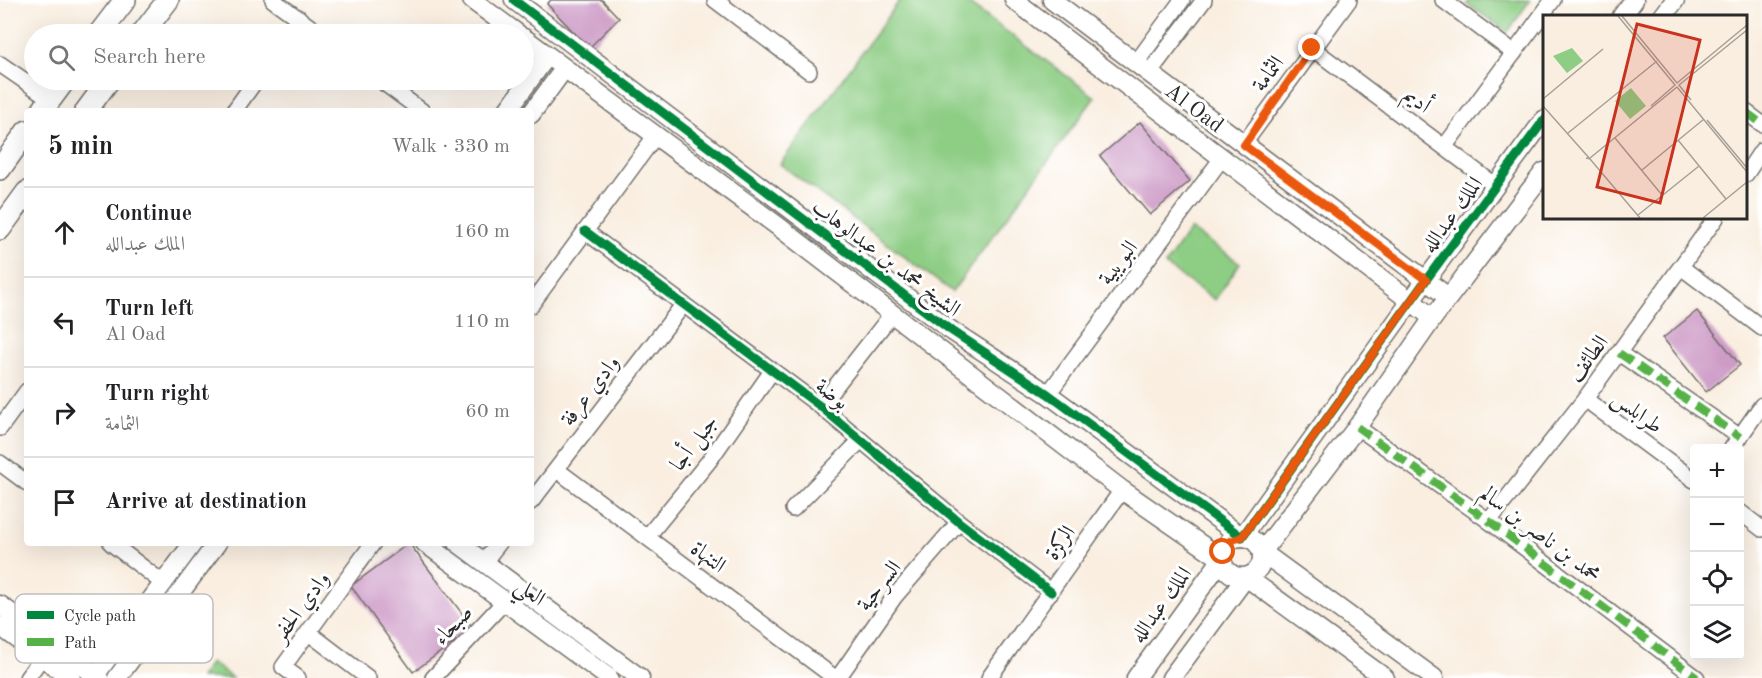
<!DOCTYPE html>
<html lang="en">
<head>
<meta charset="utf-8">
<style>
	body { margin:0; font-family:"Old Standard TT",Amiri,serif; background:#f2f2f2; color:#202124 }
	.controls { position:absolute; right:18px; bottom:18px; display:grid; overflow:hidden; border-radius:6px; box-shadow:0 6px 24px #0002 }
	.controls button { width:54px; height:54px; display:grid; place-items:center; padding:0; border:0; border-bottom:2px solid #e0e0e0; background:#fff; color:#202124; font:30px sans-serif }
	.stop { position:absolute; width:18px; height:18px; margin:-14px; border:4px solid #ea580c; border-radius:50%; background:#fff }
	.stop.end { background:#ea580c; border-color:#fff; box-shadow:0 2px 6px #0008 }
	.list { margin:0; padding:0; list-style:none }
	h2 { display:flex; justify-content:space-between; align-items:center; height:78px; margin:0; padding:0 24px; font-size:26px }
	h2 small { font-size:20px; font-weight:400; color:#757577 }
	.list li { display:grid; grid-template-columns:39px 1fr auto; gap:18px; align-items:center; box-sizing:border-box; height:90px; padding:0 24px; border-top:2px solid #e0e0e0 }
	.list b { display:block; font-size:22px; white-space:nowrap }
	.list p { margin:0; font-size:20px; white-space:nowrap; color:#757577 }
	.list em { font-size:20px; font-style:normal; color:#757577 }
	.icon { flex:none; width:33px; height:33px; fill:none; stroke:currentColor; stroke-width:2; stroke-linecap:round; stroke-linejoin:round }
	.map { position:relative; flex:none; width:1762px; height:678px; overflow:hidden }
	.search { position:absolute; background:#fff; box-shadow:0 6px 24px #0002; left:24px; top:24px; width:510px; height:66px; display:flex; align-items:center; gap:15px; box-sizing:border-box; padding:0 21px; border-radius:33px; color:#757577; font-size:22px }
	.panel { position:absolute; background:#fff; box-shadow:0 6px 24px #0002; left:24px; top:108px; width:510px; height:438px; border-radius:6px }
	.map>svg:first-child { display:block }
	.green { fill:#8dcd84; stroke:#5c7c58; stroke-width:1.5 }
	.building { fill:#ce9bc7 }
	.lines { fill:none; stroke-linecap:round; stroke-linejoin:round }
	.minor-casing { stroke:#736f6a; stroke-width:18 }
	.tertiary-casing { stroke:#736f6a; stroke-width:21 }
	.secondary-casing { stroke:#736f6a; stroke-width:24 }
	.minor { stroke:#fff; stroke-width:15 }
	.tertiary { stroke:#fff; stroke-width:18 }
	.secondary { stroke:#fff; stroke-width:21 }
	.quiet { stroke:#56b246; stroke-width:8; stroke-dasharray:15 8; stroke-linecap:butt }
	.cycleway-casing { stroke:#fff; stroke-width:13 }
	.cycleway { stroke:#00873e; stroke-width:9 }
	.route { stroke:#ea580c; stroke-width:8 }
	.labels { text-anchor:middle; stroke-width:6; stroke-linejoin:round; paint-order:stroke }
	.street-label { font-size:22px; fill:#2b2b2b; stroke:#fff }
	.inset-road { fill:none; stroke:#a7a098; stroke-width:1.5 }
	.view { fill:#c8321e; fill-opacity:0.15; stroke:#c8321e; stroke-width:3 }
	.inset-edge { fill:none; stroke:#2b2b2b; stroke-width:3 }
	.key { fill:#fff; stroke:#bfbfbf; stroke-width:1.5 }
	.key-label { font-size:16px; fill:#2b2b2b }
</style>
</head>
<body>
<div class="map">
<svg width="1762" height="678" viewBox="0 0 1762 678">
	<rect width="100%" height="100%" fill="#fff"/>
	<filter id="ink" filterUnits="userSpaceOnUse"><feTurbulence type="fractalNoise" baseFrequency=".0167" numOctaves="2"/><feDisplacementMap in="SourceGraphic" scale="12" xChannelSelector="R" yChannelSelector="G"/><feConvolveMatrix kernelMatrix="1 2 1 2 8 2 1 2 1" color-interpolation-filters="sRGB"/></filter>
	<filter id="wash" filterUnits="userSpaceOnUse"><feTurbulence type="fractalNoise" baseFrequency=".008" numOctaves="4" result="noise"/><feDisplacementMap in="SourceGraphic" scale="24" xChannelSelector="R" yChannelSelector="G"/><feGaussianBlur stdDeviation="1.35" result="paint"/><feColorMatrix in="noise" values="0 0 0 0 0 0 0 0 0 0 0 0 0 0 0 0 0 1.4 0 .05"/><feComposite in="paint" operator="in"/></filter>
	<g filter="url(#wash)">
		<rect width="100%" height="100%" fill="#f9eee0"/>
		<g class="green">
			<polygon points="900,0 964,0 1095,97 952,292 780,164"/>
			<polygon points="1470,0 1530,0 1508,32 1467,4"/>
			<polygon points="1190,229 1240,263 1215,300 1165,265"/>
			<polygon points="211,662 232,678 200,678"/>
		</g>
		<g id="blocks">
			<g class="building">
				<polygon points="551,0 602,0 619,18 589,48 547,4"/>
				<polygon points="1140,122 1190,181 1150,215 1100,156"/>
				<polygon points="1697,311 1740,365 1706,392 1663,338"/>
				<polygon points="409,543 473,628 413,672 351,586"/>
			</g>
		</g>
	</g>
	<g filter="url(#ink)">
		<use href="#blocks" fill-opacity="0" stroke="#736f6a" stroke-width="1.5"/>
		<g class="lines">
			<g class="minor-casing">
				<g id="minor">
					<polyline points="273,0 320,34"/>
					<polyline points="715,0 809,71"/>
					<polyline points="1443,0 1514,53"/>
					<polyline points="288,34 299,18"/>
					<polyline points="1312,48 1496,186"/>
					<polyline points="1136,63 1182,0"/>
					<polyline points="0,64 51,99"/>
					<polyline points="1149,73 1204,0"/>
					<polyline points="380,80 422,111"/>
					<polyline points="234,111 256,80"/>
					<polyline points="1746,112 1762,124"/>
					<polyline points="1243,145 1349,0"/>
					<polyline points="1445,146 1553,0"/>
					<polyline points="1746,174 1762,150"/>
					<polyline points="585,231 820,406 959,522 1051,592"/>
					<polyline points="1681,267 1762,328"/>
					<polyline points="531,305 656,135"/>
					<polyline points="1619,353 1740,437"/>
					<polyline points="1048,394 1222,158"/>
					<polyline points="1585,399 1694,480"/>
					<polyline points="820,406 892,314"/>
					<polyline points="1357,427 1489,521 1697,678"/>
					<polyline points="0,428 27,391"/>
					<polyline points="1732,448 1762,405"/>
					<polyline points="0,463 27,483"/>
					<polyline points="557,470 835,678"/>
					<polyline points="531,502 683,305"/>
					<polyline points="793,509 861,440"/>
					<polyline points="1740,512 1762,529"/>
					<polyline points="1489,521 1585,399 1716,218"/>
					<polyline points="647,537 709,461 772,371"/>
					<polyline points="111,543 163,583"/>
					<polyline points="484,562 499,543"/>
					<polyline points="309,633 368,678"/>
					<polyline points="27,678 42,657"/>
					<polyline points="298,678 283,667 373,543"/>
					<polyline points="433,678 504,602"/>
					<polyline points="838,678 895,596 959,522"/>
					<polyline points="989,678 1122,490"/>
				</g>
			</g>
			<g class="tertiary-casing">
				<g id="tertiary">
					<polyline points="472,0 518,34"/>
					<polyline points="514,0 949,329 1048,394 1242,537 1426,280 1544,120"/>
					<polyline points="1014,0 1433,318"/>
					<polyline points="1052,0 1448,297"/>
					<polyline points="1622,16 1634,0"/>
					<polyline points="1663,16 1675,0"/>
					<polyline points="524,38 779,227 1122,490 1222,559 1136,678"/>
					<polyline points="507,111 547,56"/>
					<polyline points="531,114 564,69"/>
					<circle cx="1242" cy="557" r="20"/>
					<polyline points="425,543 609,678"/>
					<polyline points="458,543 640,678"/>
					<polyline points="0,605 99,678"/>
					<polyline points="0,626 71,678"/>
					<polyline points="93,678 193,543"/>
					<polyline points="117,678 217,543"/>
					<polyline points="1171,678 1246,577 1385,678"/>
					<polyline points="1434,678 1262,552 1357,427 1433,318 1544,172"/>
				</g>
			</g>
			<g class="secondary-casing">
				<g id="secondary">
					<polyline points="99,34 125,0"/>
					<polyline points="142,34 168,0"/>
					<polyline points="42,111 65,80"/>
					<polyline points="86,111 109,80"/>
					<polyline points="0,169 27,131"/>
					<polyline points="0,229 27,192"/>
				</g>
			</g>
			<use href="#minor" class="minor"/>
			<use href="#tertiary" class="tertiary"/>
			<use href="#secondary" class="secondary"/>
			<g class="quiet">
				<polyline points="1746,112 1762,124"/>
				<polyline points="1619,353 1740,437"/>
				<polyline points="1357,427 1489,521 1697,678"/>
			</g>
			<g class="cycleway-casing">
				<g id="cycleway">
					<polyline points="514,0 949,329 1048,394 1242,537 1426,280 1544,120"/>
					<polyline points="585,231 820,406 959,522 1051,592"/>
				</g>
			</g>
			<use href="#cycleway" class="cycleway"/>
		</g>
	</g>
	<g class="lines" filter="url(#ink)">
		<polyline class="route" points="1223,552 1230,541 1242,537 1426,280 1244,145 1312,48"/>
	</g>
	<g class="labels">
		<g class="street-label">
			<text transform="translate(1267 73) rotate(-54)" y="8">الثمامة</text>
			<text transform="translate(1418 99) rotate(36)" y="8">أديم</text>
			<text transform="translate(1195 107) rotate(37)" y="8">Al Oad</text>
			<text transform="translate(1451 214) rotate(-54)" y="8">الملك عبدالله</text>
			<text transform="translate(887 257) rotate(37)" y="8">الشيخ محمد بن عبدالوهاب</text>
			<text transform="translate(1117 262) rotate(-53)" y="8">البويبية</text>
			<text transform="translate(1587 358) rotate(-54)" y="8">الطائف</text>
			<text transform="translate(589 390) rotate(-53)" y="8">وادي عرفة</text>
			<text transform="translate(833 393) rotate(38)" y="8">بوضة</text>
			<text transform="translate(1638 411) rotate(36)" y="8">طرابلس</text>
			<text transform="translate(693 442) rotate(-53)" y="8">جبل أجا</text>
			<text transform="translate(1541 533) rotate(37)" y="8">محمد بن ناصر بن سالم</text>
			<text transform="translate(1059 542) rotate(-55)" y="8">الركزة</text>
			<text transform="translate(709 556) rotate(37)" y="8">التنهاة</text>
			<text transform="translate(878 585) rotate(-52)" y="8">السرحية</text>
			<text transform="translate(531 591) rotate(36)" y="8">العلي</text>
			<text transform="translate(1160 604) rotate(-54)" y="8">الملك عبدالله</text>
			<text transform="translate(300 606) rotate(-54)" y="8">وادي الحفر</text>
			<text transform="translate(452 624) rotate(-47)" y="8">صبحاء</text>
		</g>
	</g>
	<g transform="translate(1543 15)">
		<rect width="204" height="204" fill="#f9eee0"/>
		<path d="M29,33L40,46L24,58L10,41ZM88,73L103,91L87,104L72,86Z" fill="#8dcd84"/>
		<path class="inset-road" d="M75,1L132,70L108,91M79,1L134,68L204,10M0,84L60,34M148,85L136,70L204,15M0,91L47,144L43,143M164,105L204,153M25,118L114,46M72,123L119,180M135,125L183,184M47,143L134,72L204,157M47,144L97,203M99,155L161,104M95,200L156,151M160,203L204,167"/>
		<path class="view" d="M94,9L157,25L117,188L54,172Z"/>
		<rect width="204" height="204" class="inset-edge"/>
	</g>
	<rect x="15" y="594" width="198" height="69" rx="9" class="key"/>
	<rect x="27" y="611" width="27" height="8" fill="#00873e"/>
	<rect x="27" y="638" width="27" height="8" fill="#56b246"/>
	<g class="key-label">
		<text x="64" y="621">Cycle path</text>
		<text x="64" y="648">Path</text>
	</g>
</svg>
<div class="controls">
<button>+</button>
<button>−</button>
<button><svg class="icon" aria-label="locate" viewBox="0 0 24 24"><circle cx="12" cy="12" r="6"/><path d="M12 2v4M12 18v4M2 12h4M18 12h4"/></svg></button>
<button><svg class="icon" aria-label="layers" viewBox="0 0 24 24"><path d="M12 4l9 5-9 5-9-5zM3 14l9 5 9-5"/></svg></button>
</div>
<div class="stop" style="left:1223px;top:552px"></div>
<div class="stop end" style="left:1312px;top:48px"></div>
<div class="search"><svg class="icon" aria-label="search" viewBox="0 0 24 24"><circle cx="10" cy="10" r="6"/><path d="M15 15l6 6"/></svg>Search here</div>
<section class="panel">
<h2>5 min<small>Walk · 330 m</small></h2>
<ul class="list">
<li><svg class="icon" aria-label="ahead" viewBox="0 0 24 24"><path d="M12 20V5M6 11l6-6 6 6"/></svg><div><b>Continue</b><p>الملك عبدالله</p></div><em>160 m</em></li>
<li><svg class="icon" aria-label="left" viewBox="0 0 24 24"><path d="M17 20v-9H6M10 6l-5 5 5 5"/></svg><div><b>Turn left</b><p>Al Oad</p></div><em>110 m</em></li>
<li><svg class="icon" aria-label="right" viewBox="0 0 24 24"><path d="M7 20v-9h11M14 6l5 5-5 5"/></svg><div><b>Turn right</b><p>الثمامة</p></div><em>60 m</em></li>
<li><svg class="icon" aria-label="arrive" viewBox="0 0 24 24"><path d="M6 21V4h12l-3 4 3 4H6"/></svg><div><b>Arrive at destination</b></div></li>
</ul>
</section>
</div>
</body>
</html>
